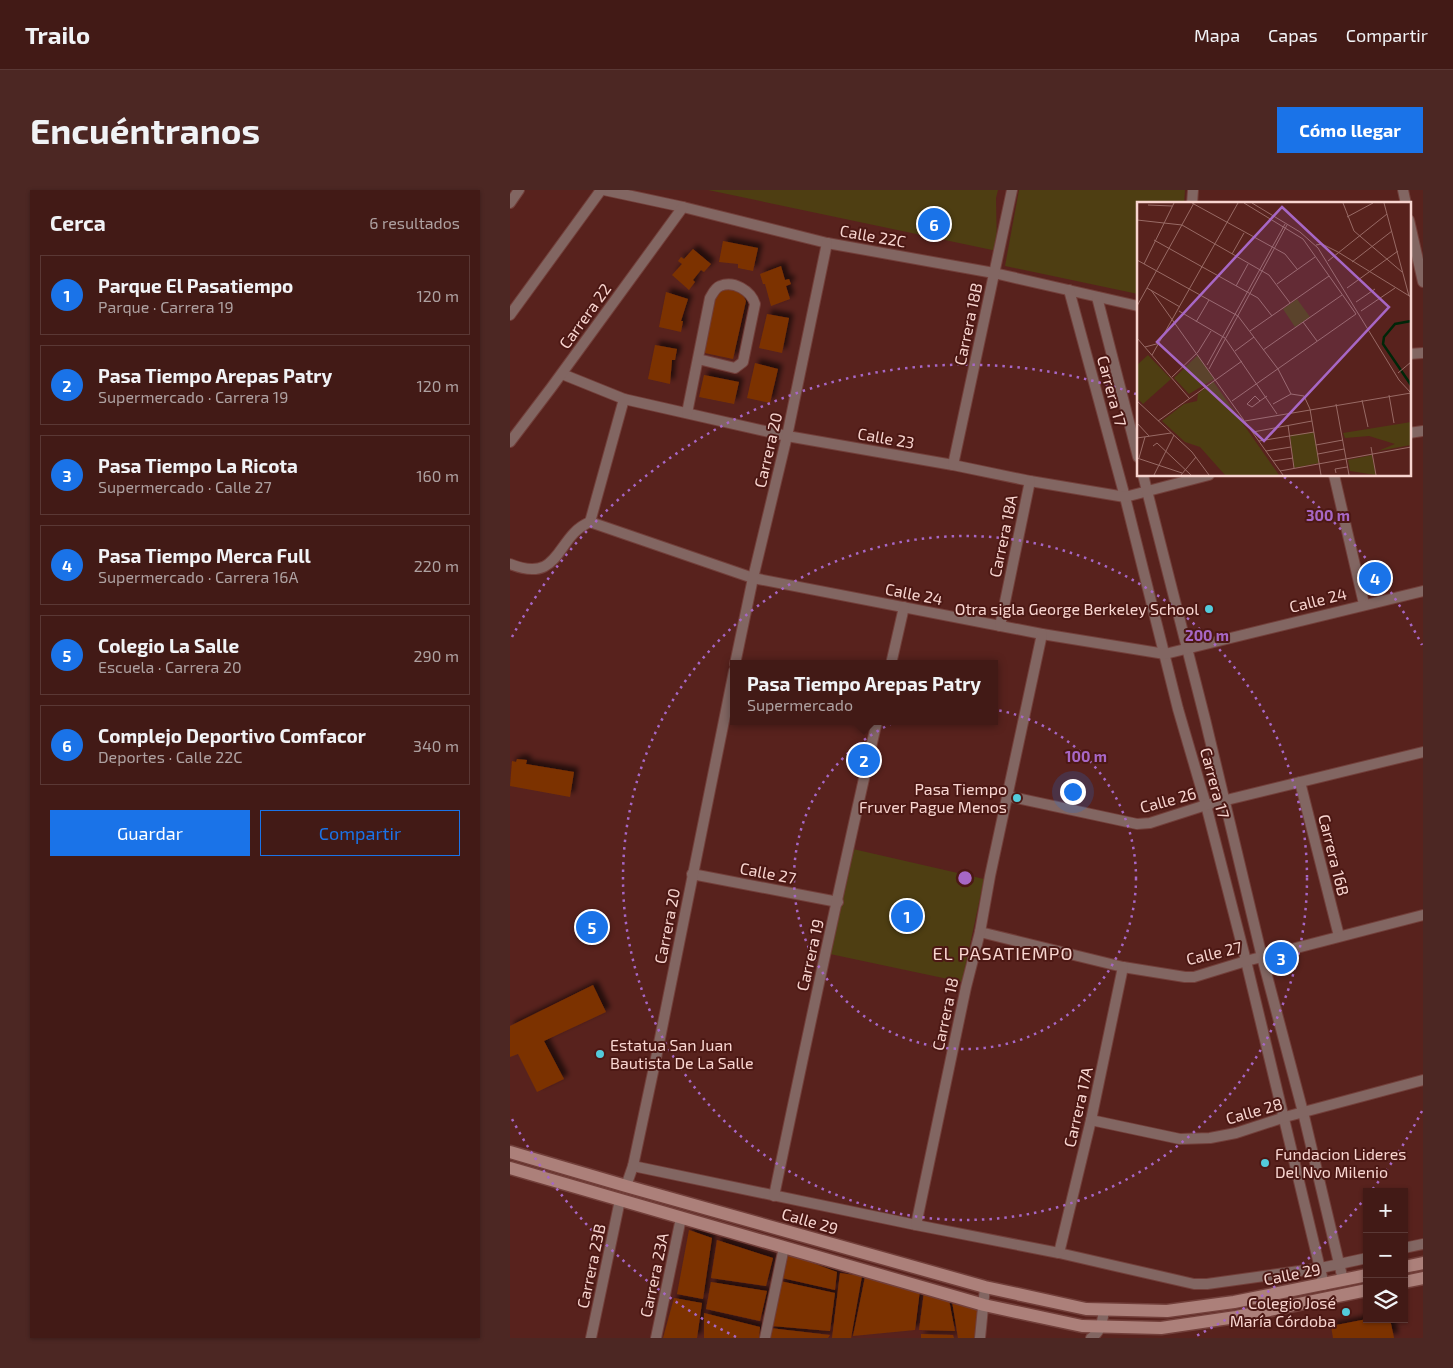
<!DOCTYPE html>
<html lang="es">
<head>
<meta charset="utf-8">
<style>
	body { margin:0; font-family:"Exo 2",sans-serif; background:#4c2723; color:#f1f3f6 }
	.controls { position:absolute; right:15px; bottom:15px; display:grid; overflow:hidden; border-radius:0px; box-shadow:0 1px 4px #0004 }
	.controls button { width:45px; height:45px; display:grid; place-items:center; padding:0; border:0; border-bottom:1px solid #5a3835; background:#421a16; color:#f1f3f6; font:25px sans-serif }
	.you { position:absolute; left:562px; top:601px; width:18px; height:18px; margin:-12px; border:4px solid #fff; border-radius:50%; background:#1a73e8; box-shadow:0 0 0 8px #1a73e833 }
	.badge { display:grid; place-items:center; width:32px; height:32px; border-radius:50%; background:#1a73e8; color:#fff; font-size:16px; font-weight:700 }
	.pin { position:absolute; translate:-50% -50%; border:2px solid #fff; box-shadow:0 1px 5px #0006 }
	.popup { position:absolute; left:220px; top:470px; width:268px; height:65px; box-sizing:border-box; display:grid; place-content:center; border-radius:0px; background:#421a16; filter:drop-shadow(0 1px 4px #0005); font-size:16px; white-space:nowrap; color:#aea1a1 }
	.popup b { font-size:19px; color:#f1f3f6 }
	.popup::after { content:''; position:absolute; left:50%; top:100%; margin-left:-10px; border:10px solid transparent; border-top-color:#421a16 }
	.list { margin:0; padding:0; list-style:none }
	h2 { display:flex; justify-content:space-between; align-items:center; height:65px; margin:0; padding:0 20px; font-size:21px }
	h2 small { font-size:16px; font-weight:400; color:#aea1a1 }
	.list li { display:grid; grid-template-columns:32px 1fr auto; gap:15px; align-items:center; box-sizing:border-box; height:80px; margin:0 10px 10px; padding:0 10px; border:1px solid #5a3835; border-radius:0px }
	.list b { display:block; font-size:19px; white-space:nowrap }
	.list p { margin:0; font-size:16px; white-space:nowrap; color:#aea1a1 }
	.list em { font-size:16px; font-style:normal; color:#aea1a1 }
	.actions { display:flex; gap:10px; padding:15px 20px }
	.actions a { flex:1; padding:11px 0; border:1px solid #1a73e8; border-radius:0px; text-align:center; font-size:18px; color:#1a73e8 }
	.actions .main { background:#1a73e8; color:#fff }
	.icon { flex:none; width:28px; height:28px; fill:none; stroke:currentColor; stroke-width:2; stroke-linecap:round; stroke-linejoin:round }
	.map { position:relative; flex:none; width:913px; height:1148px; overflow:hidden; border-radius:0px }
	header { display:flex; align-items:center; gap:30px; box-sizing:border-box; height:70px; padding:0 25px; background:#421a16; border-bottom:1px solid #5a3835 }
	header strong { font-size:24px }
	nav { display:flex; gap:28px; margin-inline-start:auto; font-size:18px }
	.intro { display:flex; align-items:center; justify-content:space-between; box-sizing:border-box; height:120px; padding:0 30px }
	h1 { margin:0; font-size:35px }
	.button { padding:12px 22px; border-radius:0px; background:#1a73e8; color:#fff; font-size:18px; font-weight:700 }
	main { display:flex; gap:30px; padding:0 30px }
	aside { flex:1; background:#421a16; border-radius:0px; box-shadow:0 1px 4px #0004 }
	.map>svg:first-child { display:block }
	.green { fill:#4e3e12 }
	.building { fill:#7b3300; filter:url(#shadow) }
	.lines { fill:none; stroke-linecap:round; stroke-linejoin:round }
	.street-casing { stroke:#723f3a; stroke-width:12 }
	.secondary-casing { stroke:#723f3a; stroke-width:15 }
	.street { stroke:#826662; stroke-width:10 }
	.secondary { stroke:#ac807a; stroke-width:12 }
	.ring { fill:none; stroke:#a767c5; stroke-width:2.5; stroke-dasharray:2.5 5 }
	.poi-dot { fill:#53cbdb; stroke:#4c1814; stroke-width:2 }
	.labels { text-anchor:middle; stroke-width:4; stroke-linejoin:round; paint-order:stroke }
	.street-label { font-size:16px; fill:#f8d5d0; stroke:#4c1814 }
	.poi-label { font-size:16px; fill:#f8d5d0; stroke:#4c1814; text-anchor:end }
	.neighbourhood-label { font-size:18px; letter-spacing:1px; fill:#f8d5d0; stroke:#4c1814 }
	.inset-river { fill:none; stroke:#002609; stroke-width:2.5 }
	.inset-road { fill:none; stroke:#986a65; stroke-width:1 }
	.view { fill:#a767c5; fill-opacity:0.15; stroke:#a767c5; stroke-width:2.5 }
	.inset-edge { fill:none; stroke:#f8d5d0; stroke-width:2.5 }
	.centre { fill:#a767c5; stroke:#4c1814; stroke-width:2.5 }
	.ring-label { font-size:15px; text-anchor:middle; font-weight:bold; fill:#a767c5; stroke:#4c1814; stroke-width:4; stroke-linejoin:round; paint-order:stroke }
</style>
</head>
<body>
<header>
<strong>Trailo</strong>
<nav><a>Mapa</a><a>Capas</a><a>Compartir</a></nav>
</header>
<div class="intro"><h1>Encuéntranos</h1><a class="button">Cómo llegar</a></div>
<main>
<aside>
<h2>Cerca<small>6 resultados</small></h2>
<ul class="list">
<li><span class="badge">1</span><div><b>Parque El Pasatiempo</b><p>Parque · Carrera 19</p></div><em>120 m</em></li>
<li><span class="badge">2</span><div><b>Pasa Tiempo Arepas Patry</b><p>Supermercado · Carrera 19</p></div><em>120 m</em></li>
<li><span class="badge">3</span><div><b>Pasa Tiempo La Ricota</b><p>Supermercado · Calle 27</p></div><em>160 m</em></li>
<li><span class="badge">4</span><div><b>Pasa Tiempo Merca Full</b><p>Supermercado · Carrera 16A</p></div><em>220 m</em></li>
<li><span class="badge">5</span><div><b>Colegio La Salle</b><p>Escuela · Carrera 20</p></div><em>290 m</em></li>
<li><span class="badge">6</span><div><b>Complejo Deportivo Comfacor</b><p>Deportes · Calle 22C</p></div><em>340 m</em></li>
</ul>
<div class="actions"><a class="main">Guardar</a><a>Compartir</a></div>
</aside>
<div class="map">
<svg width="913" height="1148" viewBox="0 0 913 1148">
	<defs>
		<filter id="shadow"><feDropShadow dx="4.5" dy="-4.5" stdDeviation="2.5" flood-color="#0009"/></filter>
	</defs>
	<rect width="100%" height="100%" fill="#58221d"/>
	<g class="green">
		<polygon points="198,0 488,0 486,8 487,61"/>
		<polygon points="509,0 675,0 674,14 628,14 628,104 495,76"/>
		<polygon points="343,659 474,689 452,792 320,764"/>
	</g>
	<g class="building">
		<polygon points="213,51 248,58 243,81 228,78 228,74 209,72"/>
		<polygon points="183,59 201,74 194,82 191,80 183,90 185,92 179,100 162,85 172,74 168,71 171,67 174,69"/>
		<polygon points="271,76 275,90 279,89 281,94 276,96 280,109 261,116 255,94 253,94 250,84"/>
		<polygon points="215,98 225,99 233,105 236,111 223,169 190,162 202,107"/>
		<polygon points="156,102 178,109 171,131 173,131 171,142 149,137"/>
		<polygon points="257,124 279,128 272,163 249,158"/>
		<polygon points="145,155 167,159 165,170 162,170 160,194 138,189"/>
		<polygon points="245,173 268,179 260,213 237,208"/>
		<polygon points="194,185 229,192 224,214 189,207"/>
		<polygon points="7,569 17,570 16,574 64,582 60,607 0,596 2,571 6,572"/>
		<polygon points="83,795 96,822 34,851 54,889 27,902 8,864 0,867 0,836"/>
		<polygon points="179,1040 202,1048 193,1109 167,1104"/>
		<polygon points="207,1050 263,1068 256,1096 201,1088"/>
		<polygon points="276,1063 327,1082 325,1100 272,1088"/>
		<polygon points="330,1083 352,1086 341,1148 322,1148"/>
		<polygon points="355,1087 410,1100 405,1140 343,1146"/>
		<polygon points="270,1091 325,1103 320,1141 262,1136"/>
		<polygon points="201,1092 257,1101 250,1131 196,1119"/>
		<polygon points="414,1102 439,1110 445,1141 409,1140"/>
		<polygon points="164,1108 192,1113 187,1148 153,1148"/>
		<polygon points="442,1111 470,1119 467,1148 448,1148"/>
		<polygon points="194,1123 250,1137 249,1148 194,1148"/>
		<polygon points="857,1129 880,1129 884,1148 823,1148 821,1136"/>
		<polygon points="260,1138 320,1145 318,1148 258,1148"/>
		<polygon points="411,1144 443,1145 444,1148 411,1148"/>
	</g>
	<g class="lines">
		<g class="street-casing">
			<g id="street">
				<polyline points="94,0 173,17 317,53 484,83 628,116"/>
				<polyline points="893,0 896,14"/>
				<polyline points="0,13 9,0"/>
				<polyline points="682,14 683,0"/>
				<polyline points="899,30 913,92"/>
				<polyline points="559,100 615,307 668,519 696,615 736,771 814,1095"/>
				<polyline points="587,107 628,267"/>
				<polyline points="0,125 91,0"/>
				<polyline points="899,164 913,163"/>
				<polyline points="52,184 114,209 277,246 443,275 520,291 615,307 699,285"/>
				<path d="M177,223L200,108C203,103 205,98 210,96C224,90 241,101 245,114L233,172L225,178L188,169"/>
				<polyline points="899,243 913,241"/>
				<polyline points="0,252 41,198 173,17"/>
				<polyline points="443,275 502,0"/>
				<polyline points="633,285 695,529 752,767 793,922 833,1090"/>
				<polyline points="824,285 854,414"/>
				<polyline points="80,332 114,209"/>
				<path d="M0,374C52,395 45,346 80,332L243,388L532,444L655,464L913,401"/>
				<polyline points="490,436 520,291"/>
				<polyline points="225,474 243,388 277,246 317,53"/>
				<polyline points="381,474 394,417"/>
				<polyline points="790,592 829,746"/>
				<polyline points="497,606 627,634 640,633 696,615 913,562"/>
				<polyline points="182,684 328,712"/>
				<polyline points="470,742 613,777 675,787 684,787 736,771 913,725"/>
				<polyline points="581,930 670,949 700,948 726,943 775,927 913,890"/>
				<polyline points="123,976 406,1035 549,1063 684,1094 697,1094 811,1078 857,1068"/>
				<polyline points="116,996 123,976 146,868 224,481"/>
				<path d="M264,1006C297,847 331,689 367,531"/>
				<polyline points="406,1035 456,797 470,742 480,686 532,444"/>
				<polyline points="894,1058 913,1054"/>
				<polyline points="549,1063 581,930 613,777"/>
				<polyline points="81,1148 110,1010"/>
				<polyline points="146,1148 171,1028"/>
				<polyline points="255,1148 274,1057"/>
				<polyline points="470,1148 475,1097"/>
				<path d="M581,1148C591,1142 592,1132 594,1121"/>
			</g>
		</g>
		<g class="secondary-casing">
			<g id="secondary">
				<polyline points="0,962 116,996 475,1097 576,1119 657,1121 724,1112 857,1085"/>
				<polyline points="0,978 474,1115 572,1136 651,1138 726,1127 857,1100"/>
				<polyline points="894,1077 913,1073"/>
				<polyline points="894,1092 913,1088"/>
			</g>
		</g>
		<use href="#street" class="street"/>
		<use href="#secondary" class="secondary"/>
	</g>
	<g class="ring">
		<circle cx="455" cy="688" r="171"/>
		<circle cx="455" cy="688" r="342"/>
		<path d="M912 921A513 513 0 0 1 862 1000M856 1007A513 513 0 0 1 684 1147M226 1147A513 513 0 0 1 2 929M2 447A513 513 0 0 1 626 204M774 287A513 513 0 0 1 912 455"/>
	</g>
	<g class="poi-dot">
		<circle cx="699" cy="419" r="5"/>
		<circle cx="507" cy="608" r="5"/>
		<circle cx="90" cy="864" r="5"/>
		<circle cx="755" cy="973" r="5"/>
		<circle cx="836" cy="1122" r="5"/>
	</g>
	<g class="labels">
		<g class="street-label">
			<text transform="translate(363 46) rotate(10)" y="6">Calle 22C</text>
			<text transform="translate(75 126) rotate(-54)" y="6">Carrera 22</text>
			<text transform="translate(458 134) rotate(-78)" y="6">Carrera 18B</text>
			<text transform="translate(602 201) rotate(75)" y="6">Carrera 17</text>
			<text transform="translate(376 248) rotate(10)" y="6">Calle 23</text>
			<text transform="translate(258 260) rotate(-77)" y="6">Carrera 20</text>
			<text transform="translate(493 346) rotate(-78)" y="6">Carrera 18A</text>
			<text transform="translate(404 404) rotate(11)" y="6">Calle 24</text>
			<text transform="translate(808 410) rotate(-14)" y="6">Calle 24</text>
			<text transform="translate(705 593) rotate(75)" y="6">Carrera 17</text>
			<text transform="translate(658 610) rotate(-15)" y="6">Calle 26</text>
			<text transform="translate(824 665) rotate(76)" y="6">Carrera 16B</text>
			<text transform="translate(258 683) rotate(11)" y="6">Calle 27</text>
			<text transform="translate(157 736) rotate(-79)" y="6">Carrera 20</text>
			<text transform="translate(704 763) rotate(-13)" y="6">Calle 27</text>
			<text transform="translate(300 765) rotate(-77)" y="6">Carrera 19</text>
			<text transform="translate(435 824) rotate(-78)" y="6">Carrera 18</text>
			<text transform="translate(568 917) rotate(-77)" y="6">Carrera 17A</text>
			<text transform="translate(744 921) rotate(-16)" y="6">Calle 28</text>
			<text transform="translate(300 1031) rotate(16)" y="6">Calle 29</text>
			<text transform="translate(81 1076) rotate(-78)" y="6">Carrera 23B</text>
			<text transform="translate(782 1084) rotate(-11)" y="6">Calle 29</text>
			<text transform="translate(144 1085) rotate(-78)" y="6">Carrera 23A</text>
		</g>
		<g class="poi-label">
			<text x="689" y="425">Otra sigla George Berkeley School</text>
			<text x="497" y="605">Pasa Tiempo<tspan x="497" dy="18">Fruver Pague Menos</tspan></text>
			<text x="100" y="861" text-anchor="start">Estatua San Juan<tspan x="100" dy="18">Bautista De La Salle</tspan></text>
			<text x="765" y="970" text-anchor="start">Fundacion Lideres<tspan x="765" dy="18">Del Nvo Milenio</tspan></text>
			<text x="826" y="1119">Colegio José<tspan x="826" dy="18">María Córdoba</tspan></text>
		</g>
		<g class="neighbourhood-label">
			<text x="493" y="770">EL PASATIEMPO</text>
		</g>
	</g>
	<g transform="translate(627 12)">
		<rect width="274" height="274" fill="#58221d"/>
		<path d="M160,97L173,115L158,125L146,107ZM11,153L34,177L6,202L0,196V163ZM61,153L77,177L52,192L37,176ZM76,179L142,273H88L63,245L48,240L25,219L47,202L60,199L61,192ZM274,220V243L241,249L258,242L232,234L208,236L206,231ZM177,230L182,261L157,266L153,233ZM235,253L239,273L213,269L211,258Z" fill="#4e3e12"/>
		<path class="inset-river" d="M274,119L258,122L247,135L246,142L274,183"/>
		<path class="inset-road" d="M55,1L148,52L160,67M107,1L166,37L219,112M115,1L163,30L181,46L262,178L274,191M206,1L217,29L265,70M247,1L272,94M11,3L35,4M210,15L236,1M0,18L45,23L132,73L153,101M17,38L121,96L135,114M179,43L185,42L201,50L274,95M95,52L107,31M0,58L101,114L141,167L154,192L167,194L173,207L184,273M191,59L250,12M215,60L255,29M7,62L37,1M140,82L178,55M99,84L111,62M10,86L43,105M210,86L261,49M14,88L146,273M219,100L238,87M0,104L57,1M42,109L88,136L140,212M224,109L258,86M59,120L72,98M166,120L180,139M113,129L192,74M0,136L52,196M8,145L23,141M126,148L205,93M98,149L117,135M15,153L101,1M70,163L148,22M72,167L150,23M261,171L274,160M35,175L61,150L74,129M252,193L257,221M225,198L231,225M0,199L55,250L72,273M95,199L219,112M123,199L118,194L110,202L115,205L123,199L130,194M136,202L154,192M199,202L212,273M21,219L105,159M108,219L274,191M0,221L12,234M151,223L157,266M116,230L175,219M0,236L34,231M122,239L177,230M179,243L206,238M16,244L20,241L54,273M234,245L239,273M129,249L154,245M181,252L207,247M0,256L45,271M2,256L8,235M136,259L156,256M143,269L274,245M199,271L198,267L210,265M17,273L37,233M44,273L59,255"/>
		<path class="view" d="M145,5L252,105L127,239L20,140Z"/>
		<rect width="274" height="274" class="inset-edge"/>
	</g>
	<circle cx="455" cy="688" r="8" class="centre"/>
	<g class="ring-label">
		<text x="818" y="331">300 m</text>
		<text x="697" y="451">200 m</text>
		<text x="576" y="572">100 m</text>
	</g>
</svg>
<div class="controls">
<button>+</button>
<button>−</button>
<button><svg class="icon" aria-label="layers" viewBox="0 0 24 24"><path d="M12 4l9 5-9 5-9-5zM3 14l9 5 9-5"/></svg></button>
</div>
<div class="you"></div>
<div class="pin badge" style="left:397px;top:726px">1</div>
<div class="pin badge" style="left:354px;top:570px">2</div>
<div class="popup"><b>Pasa Tiempo Arepas Patry</b>Supermercado</div>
<div class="pin badge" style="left:771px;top:768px">3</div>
<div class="pin badge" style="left:865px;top:388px">4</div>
<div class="pin badge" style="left:82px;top:737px">5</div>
<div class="pin badge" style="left:424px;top:34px">6</div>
</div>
</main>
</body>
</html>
